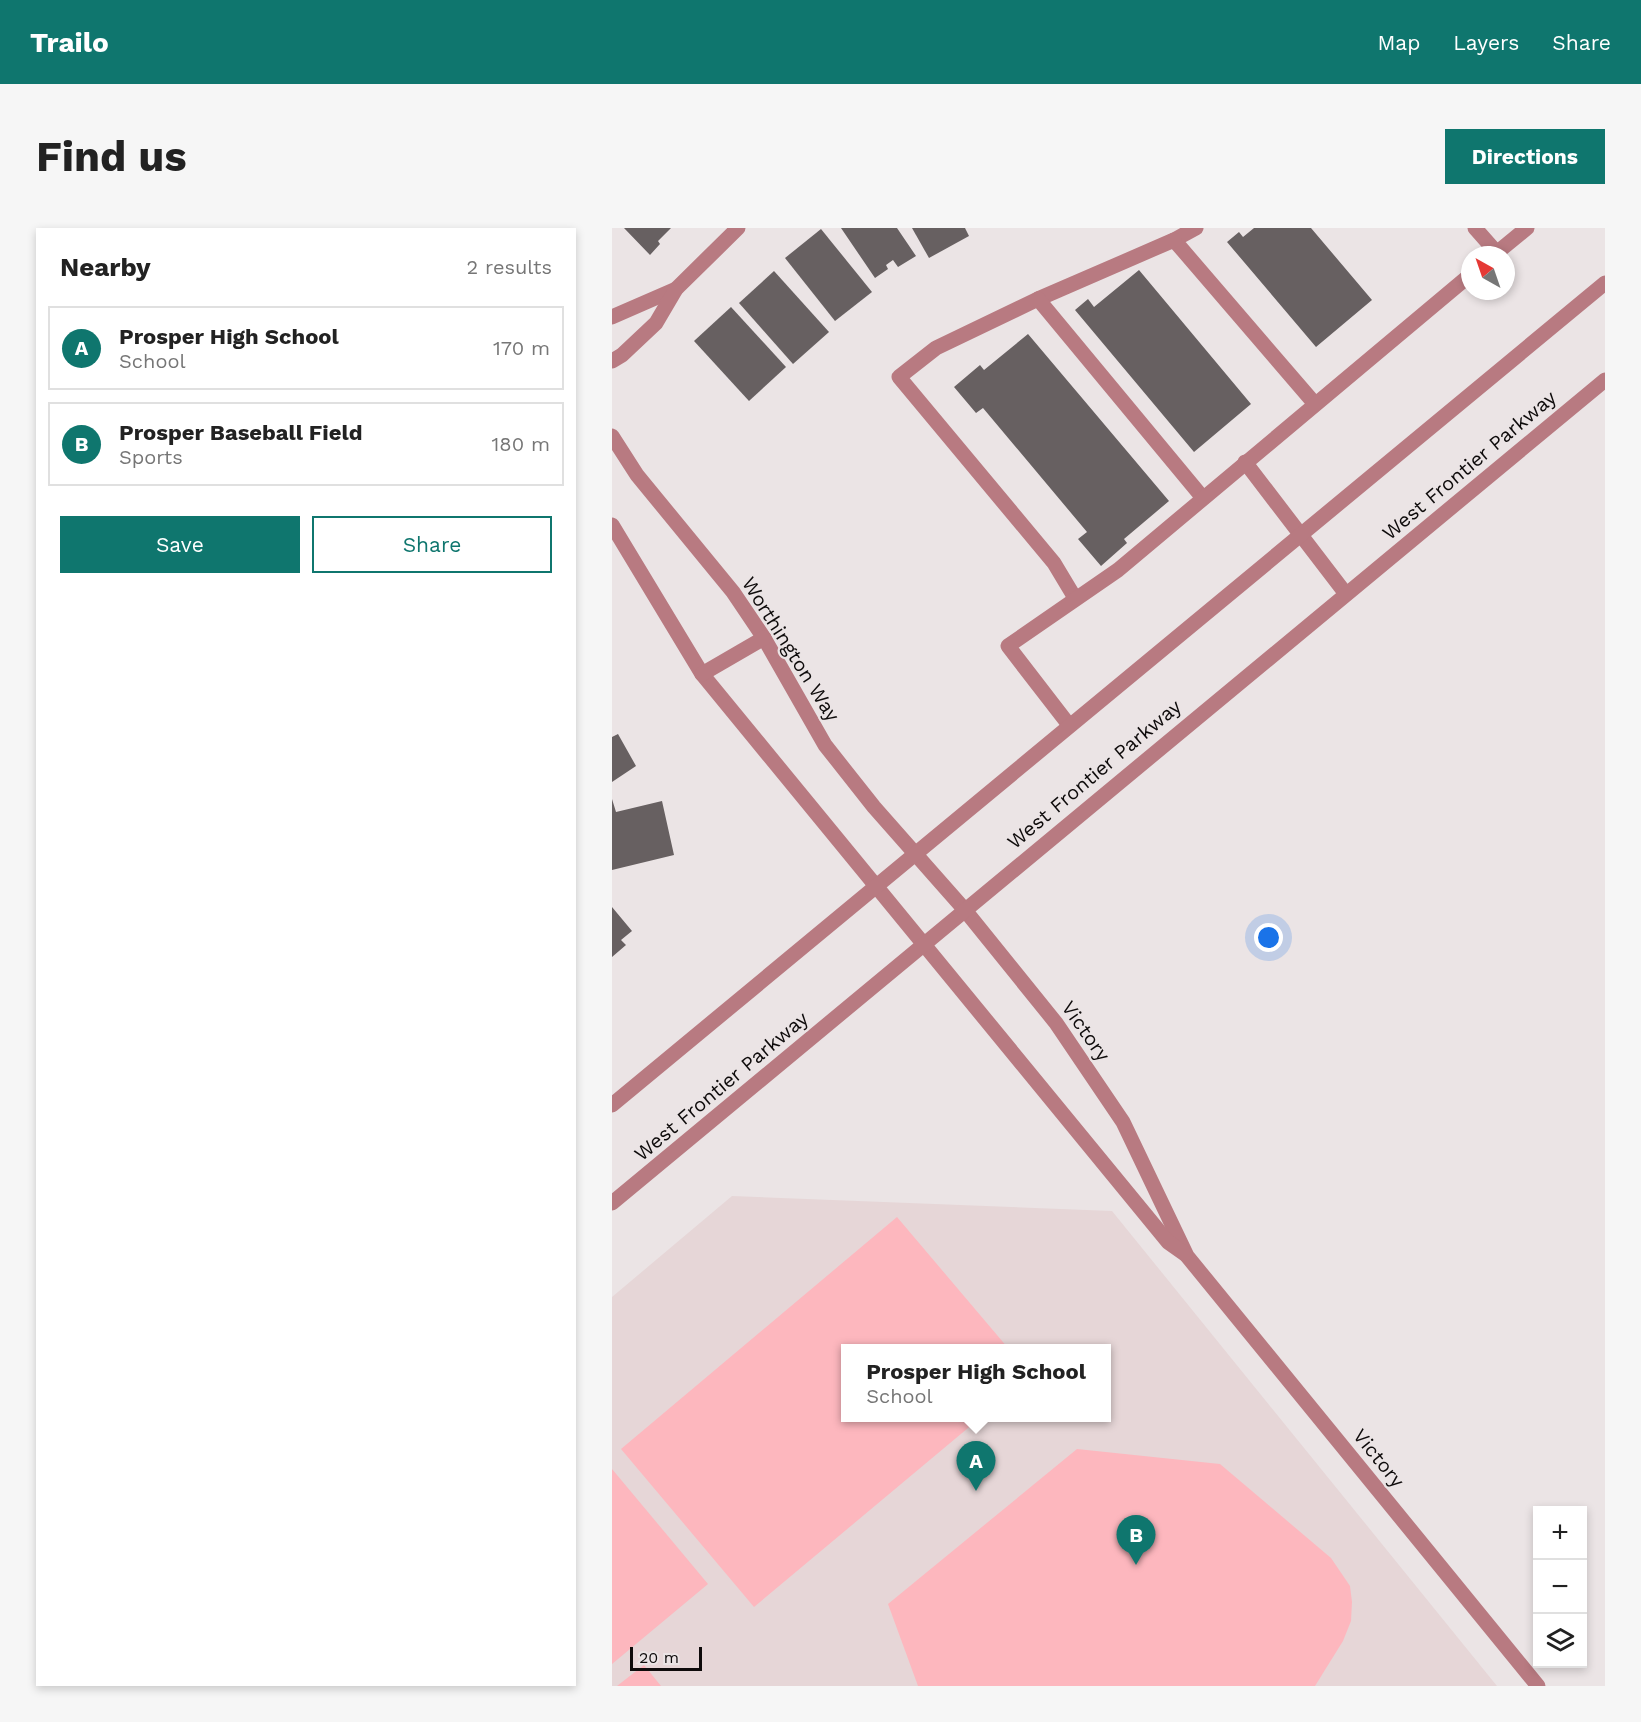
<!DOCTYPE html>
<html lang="en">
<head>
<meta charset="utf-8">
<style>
	body { margin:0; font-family:"Work Sans",sans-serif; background:#f6f6f6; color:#222 }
	.controls { position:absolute; right:18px; bottom:18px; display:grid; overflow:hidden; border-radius:0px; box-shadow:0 3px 9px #0003 }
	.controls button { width:54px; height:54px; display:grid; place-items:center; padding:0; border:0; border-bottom:2px solid #e0e0e0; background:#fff; color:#222; font:30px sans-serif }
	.compass { position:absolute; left:849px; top:18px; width:54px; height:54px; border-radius:50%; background:#fff; box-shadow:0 3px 9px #0003; rotate:320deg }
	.scale { position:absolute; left:18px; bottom:15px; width:72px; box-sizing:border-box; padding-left:6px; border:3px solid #0e0b0b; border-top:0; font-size:16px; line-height:21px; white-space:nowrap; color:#0e0b0b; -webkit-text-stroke:4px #ebe4e5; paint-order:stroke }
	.you { position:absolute; left:657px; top:710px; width:21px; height:21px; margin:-15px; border:4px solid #fff; border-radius:50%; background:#1a73e8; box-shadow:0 0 0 9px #1a73e833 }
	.badge { display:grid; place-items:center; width:39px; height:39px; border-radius:50%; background:#0f766e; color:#fff; font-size:20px; font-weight:700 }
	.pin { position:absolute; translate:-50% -50px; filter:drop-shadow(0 2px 3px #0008) }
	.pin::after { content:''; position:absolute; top:32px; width:21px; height:18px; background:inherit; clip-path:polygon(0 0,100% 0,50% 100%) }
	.popup { position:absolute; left:229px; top:1116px; width:270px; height:78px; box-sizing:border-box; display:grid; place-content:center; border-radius:0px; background:#fff; filter:drop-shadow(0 2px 4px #0005); font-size:20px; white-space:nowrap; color:#767676 }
	.popup b { font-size:22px; color:#222 }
	.popup::after { content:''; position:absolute; left:50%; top:100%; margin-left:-12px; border:12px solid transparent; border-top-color:#fff }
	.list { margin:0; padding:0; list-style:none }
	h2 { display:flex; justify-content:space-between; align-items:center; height:78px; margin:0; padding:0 24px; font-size:26px }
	h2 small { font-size:20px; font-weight:400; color:#767676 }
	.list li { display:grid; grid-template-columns:39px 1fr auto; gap:18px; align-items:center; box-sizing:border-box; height:84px; margin:0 12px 12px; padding:0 12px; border:2px solid #e0e0e0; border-radius:0px }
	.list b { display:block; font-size:22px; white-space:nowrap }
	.list p { margin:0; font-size:20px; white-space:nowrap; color:#767676 }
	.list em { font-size:20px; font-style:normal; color:#767676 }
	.actions { display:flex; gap:12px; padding:18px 24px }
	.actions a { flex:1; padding:14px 0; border:2px solid #0f766e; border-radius:0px; text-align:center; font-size:21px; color:#0f766e }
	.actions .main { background:#0f766e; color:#fff }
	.icon { flex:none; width:33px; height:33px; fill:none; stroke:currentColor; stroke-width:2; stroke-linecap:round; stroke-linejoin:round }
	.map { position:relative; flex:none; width:993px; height:1458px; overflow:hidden; border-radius:0px }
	header { display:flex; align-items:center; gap:36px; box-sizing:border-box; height:84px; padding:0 30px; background:#0f766e; color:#fff }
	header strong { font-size:28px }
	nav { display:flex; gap:33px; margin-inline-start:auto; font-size:21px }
	.intro { display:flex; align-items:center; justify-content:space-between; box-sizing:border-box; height:144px; padding:0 36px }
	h1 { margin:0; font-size:42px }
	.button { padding:15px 27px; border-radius:0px; background:#0f766e; color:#fff; font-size:21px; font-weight:700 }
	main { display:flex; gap:36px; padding:0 36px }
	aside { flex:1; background:#fff; border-radius:0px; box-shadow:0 3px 9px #0003 }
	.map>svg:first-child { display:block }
	.built { fill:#e6d6d7; fill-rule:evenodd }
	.green { fill:#fdb7be }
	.building { fill:#676061 }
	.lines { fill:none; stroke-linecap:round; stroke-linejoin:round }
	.minor { stroke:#b87a81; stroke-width:15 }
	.labels { text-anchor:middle; stroke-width:4.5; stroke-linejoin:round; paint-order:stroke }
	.street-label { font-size:20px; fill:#0e0b0b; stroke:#ebe4e5 }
</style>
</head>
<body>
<header>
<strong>Trailo</strong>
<nav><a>Map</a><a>Layers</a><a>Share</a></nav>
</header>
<div class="intro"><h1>Find us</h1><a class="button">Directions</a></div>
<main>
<aside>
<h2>Nearby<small>2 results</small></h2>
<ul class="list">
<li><span class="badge">A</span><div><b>Prosper High School</b><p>School</p></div><em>170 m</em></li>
<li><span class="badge">B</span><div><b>Prosper Baseball Field</b><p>Sports</p></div><em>180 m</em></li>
</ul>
<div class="actions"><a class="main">Save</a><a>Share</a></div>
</aside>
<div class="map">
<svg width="993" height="1458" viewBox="0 0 993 1458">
	<rect width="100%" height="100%" fill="#ebe4e5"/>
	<path class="built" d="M120,968L500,983L885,1458H0V1069ZM234,1120H494V1190H234Z"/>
	<g class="green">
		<polygon points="285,989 396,1120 234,1120 234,1190 368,1190 142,1379 9,1221"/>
		<polygon points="465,1221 608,1236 719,1330 738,1358 740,1374 739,1393 731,1413 703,1458 306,1458 276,1376"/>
		<polygon points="0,1241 96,1356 0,1436"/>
		<polygon points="32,1437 49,1458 5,1458"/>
	</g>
	<g class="building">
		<polygon points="12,0 59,0 46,13 48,16 38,27"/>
		<polygon points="229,0 285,0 304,28 286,39 281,32 274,37 276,41 263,50"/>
		<polygon points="300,0 353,0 357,8 317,30"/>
		<polygon points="642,0 699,0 760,72 704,119 615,14 627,4 631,9"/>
		<polygon points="209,1 260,64 223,93 173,30"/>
		<polygon points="527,42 639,176 582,224 463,82 476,71 482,79"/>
		<polygon points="162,43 217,104 181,136 127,75"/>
		<polygon points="119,79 174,139 137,173 82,113"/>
		<polygon points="416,106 557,273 512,311 515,315 489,338 466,311 475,304 371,180 364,185 342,159 368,137 372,142"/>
		<polygon points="6,506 24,538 0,554 0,509"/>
		<polygon points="0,571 4,584 50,573 62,627 0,642"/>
		<polygon points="0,679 20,703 9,712 14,717 0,729"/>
	</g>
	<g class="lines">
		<g class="minor">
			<polyline points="584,0 562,12 703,176"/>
			<polyline points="863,0 885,25"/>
			<polyline points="882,27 915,0"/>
			<polyline points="426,71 562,12"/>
			<polyline points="0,89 64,61"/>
			<polyline points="0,133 10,127 44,95 64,61 126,0"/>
			<polyline points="0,208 25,247 121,364 152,410 213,517 262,579 352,681 444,795 511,894 575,1028 926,1458"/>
			<polyline points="633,234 734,366"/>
			<polyline points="0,297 90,446 556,1014 573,1026"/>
			<polyline points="463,370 442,335 287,149 324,120 426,71 591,270"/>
			<polyline points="90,446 152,410"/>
			<polyline points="457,497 396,418 506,342 858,47"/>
			<polyline points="0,877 993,55"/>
			<polyline points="0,975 993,152"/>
		</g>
	</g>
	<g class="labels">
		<g class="street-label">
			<text transform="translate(857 237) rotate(-40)" y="7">West Frontier Parkway</text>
			<text transform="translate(179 421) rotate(58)" y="7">Worthington Way</text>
			<text transform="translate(482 546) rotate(-40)" y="7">West Frontier Parkway</text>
			<text transform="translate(474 803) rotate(55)" y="7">Victory</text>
			<text transform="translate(109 858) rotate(-40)" y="7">West Frontier Parkway</text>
			<text transform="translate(767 1230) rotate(51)" y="7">Victory</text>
		</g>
	</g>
</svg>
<div class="controls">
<button>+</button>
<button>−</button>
<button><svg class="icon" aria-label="layers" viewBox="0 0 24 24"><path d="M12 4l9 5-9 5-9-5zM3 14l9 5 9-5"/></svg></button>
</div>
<svg class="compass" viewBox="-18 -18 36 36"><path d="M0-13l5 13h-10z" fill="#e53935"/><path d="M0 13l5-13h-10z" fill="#767676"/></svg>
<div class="scale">20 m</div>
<div class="you"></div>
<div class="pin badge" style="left:364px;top:1263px">A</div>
<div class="popup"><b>Prosper High School</b>School</div>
<div class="pin badge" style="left:524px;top:1337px">B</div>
</div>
</main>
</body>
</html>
